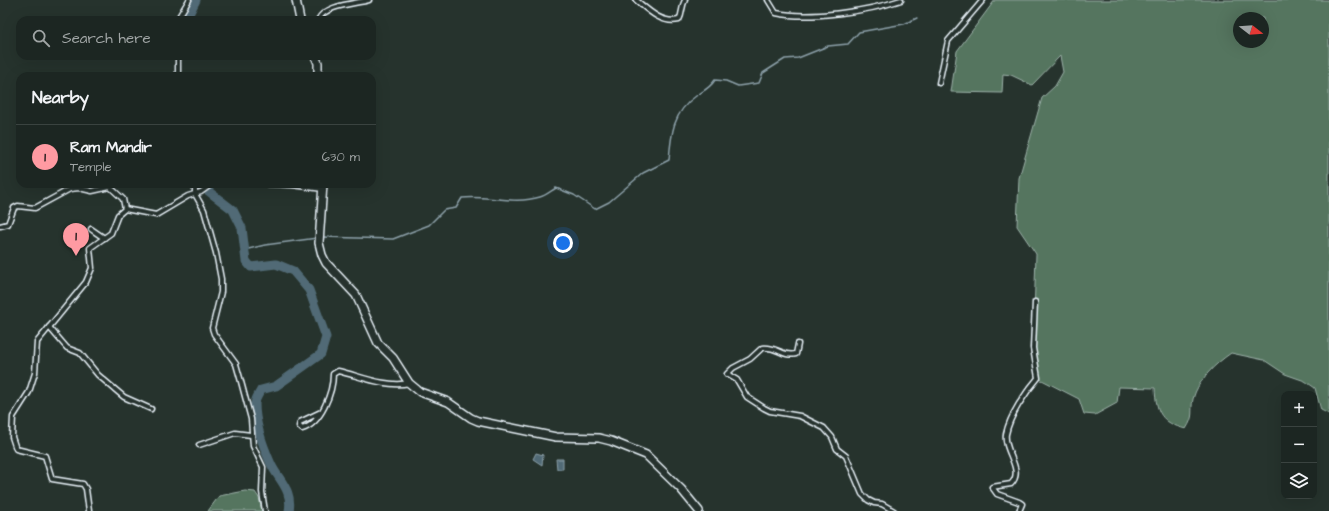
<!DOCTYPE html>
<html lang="en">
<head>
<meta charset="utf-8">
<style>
	body { margin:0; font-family:"Architects Daughter",sans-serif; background:#29322f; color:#f1f3f6 }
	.controls { position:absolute; right:12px; bottom:12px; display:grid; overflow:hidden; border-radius:8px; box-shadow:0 4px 16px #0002 }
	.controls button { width:36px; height:36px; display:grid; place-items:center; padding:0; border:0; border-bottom:1px solid #3a4340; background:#1c2622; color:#f1f3f6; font:20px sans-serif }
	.compass { position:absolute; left:1233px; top:12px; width:36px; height:36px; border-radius:50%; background:#1c2622; box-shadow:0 4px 16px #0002; rotate:107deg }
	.you { position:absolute; left:563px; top:243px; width:14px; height:14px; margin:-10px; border:3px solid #fff; border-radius:50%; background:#1a73e8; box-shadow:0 0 0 6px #1a73e833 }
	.badge { display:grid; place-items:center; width:26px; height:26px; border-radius:50%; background:#ff9aa2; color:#111; font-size:13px; font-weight:700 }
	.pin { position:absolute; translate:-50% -33px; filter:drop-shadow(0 1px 2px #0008) }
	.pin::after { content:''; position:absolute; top:21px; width:14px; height:12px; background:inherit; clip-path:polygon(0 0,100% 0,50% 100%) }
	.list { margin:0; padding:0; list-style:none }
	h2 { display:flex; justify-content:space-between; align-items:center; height:52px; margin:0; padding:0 16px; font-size:17px }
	h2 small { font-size:13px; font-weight:400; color:#a0a5a5 }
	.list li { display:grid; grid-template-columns:26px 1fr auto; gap:12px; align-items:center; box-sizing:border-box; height:64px; padding:0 16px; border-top:1px solid #3a4340 }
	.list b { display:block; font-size:15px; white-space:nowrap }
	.list p { margin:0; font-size:13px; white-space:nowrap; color:#a0a5a5 }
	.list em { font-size:13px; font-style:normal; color:#a0a5a5 }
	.icon { flex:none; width:22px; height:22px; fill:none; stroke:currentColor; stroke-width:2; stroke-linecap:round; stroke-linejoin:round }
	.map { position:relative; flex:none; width:1329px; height:511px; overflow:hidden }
	.search { position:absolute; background:#1c2622; box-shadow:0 4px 16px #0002; left:16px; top:16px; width:360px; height:44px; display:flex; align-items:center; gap:10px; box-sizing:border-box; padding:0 14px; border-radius:12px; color:#a0a5a5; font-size:15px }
	.panel { position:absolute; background:#1c2622; box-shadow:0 4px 16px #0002; left:16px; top:72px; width:360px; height:116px; border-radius:12px }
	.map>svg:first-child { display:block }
	.green { fill:#55755e; stroke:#9eb3ab; fill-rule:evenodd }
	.water { fill:#516b76; stroke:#8da1aa }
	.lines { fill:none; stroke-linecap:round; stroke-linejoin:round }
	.stream { stroke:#8da1aa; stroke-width:1.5 }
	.river { stroke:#516b76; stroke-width:9 }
	.street-casing { stroke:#e8f1f8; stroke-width:7 }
	.primary-casing { stroke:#e8f1f8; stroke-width:10 }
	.street { stroke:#26332d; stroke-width:4 }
	.primary { stroke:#26332d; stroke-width:7 }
</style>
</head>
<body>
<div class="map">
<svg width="1329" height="511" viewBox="0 0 1329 511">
	<rect width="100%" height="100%" fill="#26332d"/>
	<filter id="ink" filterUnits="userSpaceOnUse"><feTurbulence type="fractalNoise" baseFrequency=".025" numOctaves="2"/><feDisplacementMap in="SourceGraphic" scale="8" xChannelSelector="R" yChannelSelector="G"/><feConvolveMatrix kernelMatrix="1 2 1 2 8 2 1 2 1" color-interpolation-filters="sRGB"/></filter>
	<g filter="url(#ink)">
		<g class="green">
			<path d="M995,0H1329V414L1321,410L1315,388L1305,381L1285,374L1264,360L1231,353C1215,364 1198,380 1193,399C1190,413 1195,415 1186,429C1161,423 1156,412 1155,388L1119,387L1117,403L1095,415L1084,414L1079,399L1038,378L1033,348L1036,254L1017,226L1019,178L1042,98L1055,86L1063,72L1060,56L1032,85L1011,75L1003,74L1002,93L951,92L957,51ZM1239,18H1263V42H1239Z"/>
			<polygon points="245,491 255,492 259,498 262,511 208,511 219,496"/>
		</g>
		<g class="water">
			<polygon points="536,453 543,455 542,465 533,459"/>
			<polygon points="556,459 563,459 563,469 557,469"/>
		</g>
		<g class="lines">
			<g class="stream">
				<path d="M321,237L393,239L429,225L444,210L456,208L462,198C488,195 514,205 540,197C545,196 551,191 556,188L574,195L595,209L609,202L643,173L669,160C671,134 673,112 696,96C703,91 710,88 715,80L726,81L738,86L759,83L763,73L785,59L798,58L828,46L848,44L859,32L904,24L917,18"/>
				<polyline points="244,250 265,245 317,238"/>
			</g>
			<g class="river">
				<polyline points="186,20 196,0"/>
				<path d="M199,184L233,210L242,228L246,261L251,267L276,264L293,271L309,290L326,337L321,354L276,386L261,390C259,394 255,399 255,404C255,424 263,446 271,464C279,481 293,490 289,511"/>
			</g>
			<g class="street-casing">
				<g id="street">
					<path d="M636,0C649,11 662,24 679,20C683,13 681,7 685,0"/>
					<path d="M768,0L776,13C810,20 869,11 901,0"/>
					<polyline points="177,20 189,0"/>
					<path d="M318,20C325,5 354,4 369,0"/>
					<polyline points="178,76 178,56"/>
					<polyline points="939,83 948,41 983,0"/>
					<polyline points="195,184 195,194 204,210 216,253 221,279 221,292 212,328 214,334 236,364 240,378 251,419 253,446 263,467 262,492 265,511"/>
					<polyline points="268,184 292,185 323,189"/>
					<polyline points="0,226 8,224 14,208 18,206 35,208 70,189 79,188 92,191 110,187 123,199 125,209"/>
					<polyline points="91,229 104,238"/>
					<polyline points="49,327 67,348 80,353 98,375 124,397 151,409"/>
					<path d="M798,344L796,354C781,357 778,346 762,348L750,359L733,368L727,374L737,380L747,397L764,408L770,411L800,416L824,428L832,437L837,449L846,456L862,494L868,500L874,503L882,504L894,511"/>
					<path d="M321,412L300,422L299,426L302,429C321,424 333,392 333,374L338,371C360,376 386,388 409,383"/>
					<polyline points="199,445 235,433 251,435"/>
					<polyline points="89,511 86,489 83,484 52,479 45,456 16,449 12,437 13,417 29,392 35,373 37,342 86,282 92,268 90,248 111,233 118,215 125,209 156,215 188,196 201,192 212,184"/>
					<path d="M1019,511L1022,504L1019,502L997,494L992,487L1011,484C1025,470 1003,451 1006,434C1010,415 1025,393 1038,378L1033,348L1035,302"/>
				</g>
			</g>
			<g class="primary-casing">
				<g id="primary">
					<polyline points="296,0 300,20"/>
					<polyline points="315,56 318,63 318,76"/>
					<polyline points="323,184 319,243 322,255 326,263 356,295 378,343 393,358 409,383 420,392 448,402 471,418 478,421 556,437 599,438 611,441 646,455 681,489 699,511"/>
				</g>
			</g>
			<use href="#street" class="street"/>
			<use href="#primary" class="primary"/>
		</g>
	</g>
</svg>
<div class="controls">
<button>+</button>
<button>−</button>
<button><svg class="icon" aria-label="layers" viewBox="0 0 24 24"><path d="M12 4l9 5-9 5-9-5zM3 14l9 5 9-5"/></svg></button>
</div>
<svg class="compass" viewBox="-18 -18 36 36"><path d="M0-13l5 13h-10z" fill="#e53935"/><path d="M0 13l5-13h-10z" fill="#a0a5a5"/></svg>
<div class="you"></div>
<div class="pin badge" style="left:76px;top:256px">1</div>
<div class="search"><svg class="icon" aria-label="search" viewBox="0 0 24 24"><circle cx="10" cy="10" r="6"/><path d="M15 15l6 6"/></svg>Search here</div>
<section class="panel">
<h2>Nearby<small></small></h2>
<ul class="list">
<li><span class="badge">1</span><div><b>Ram Mandir</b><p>Temple</p></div><em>630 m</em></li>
</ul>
</section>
</div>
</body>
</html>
